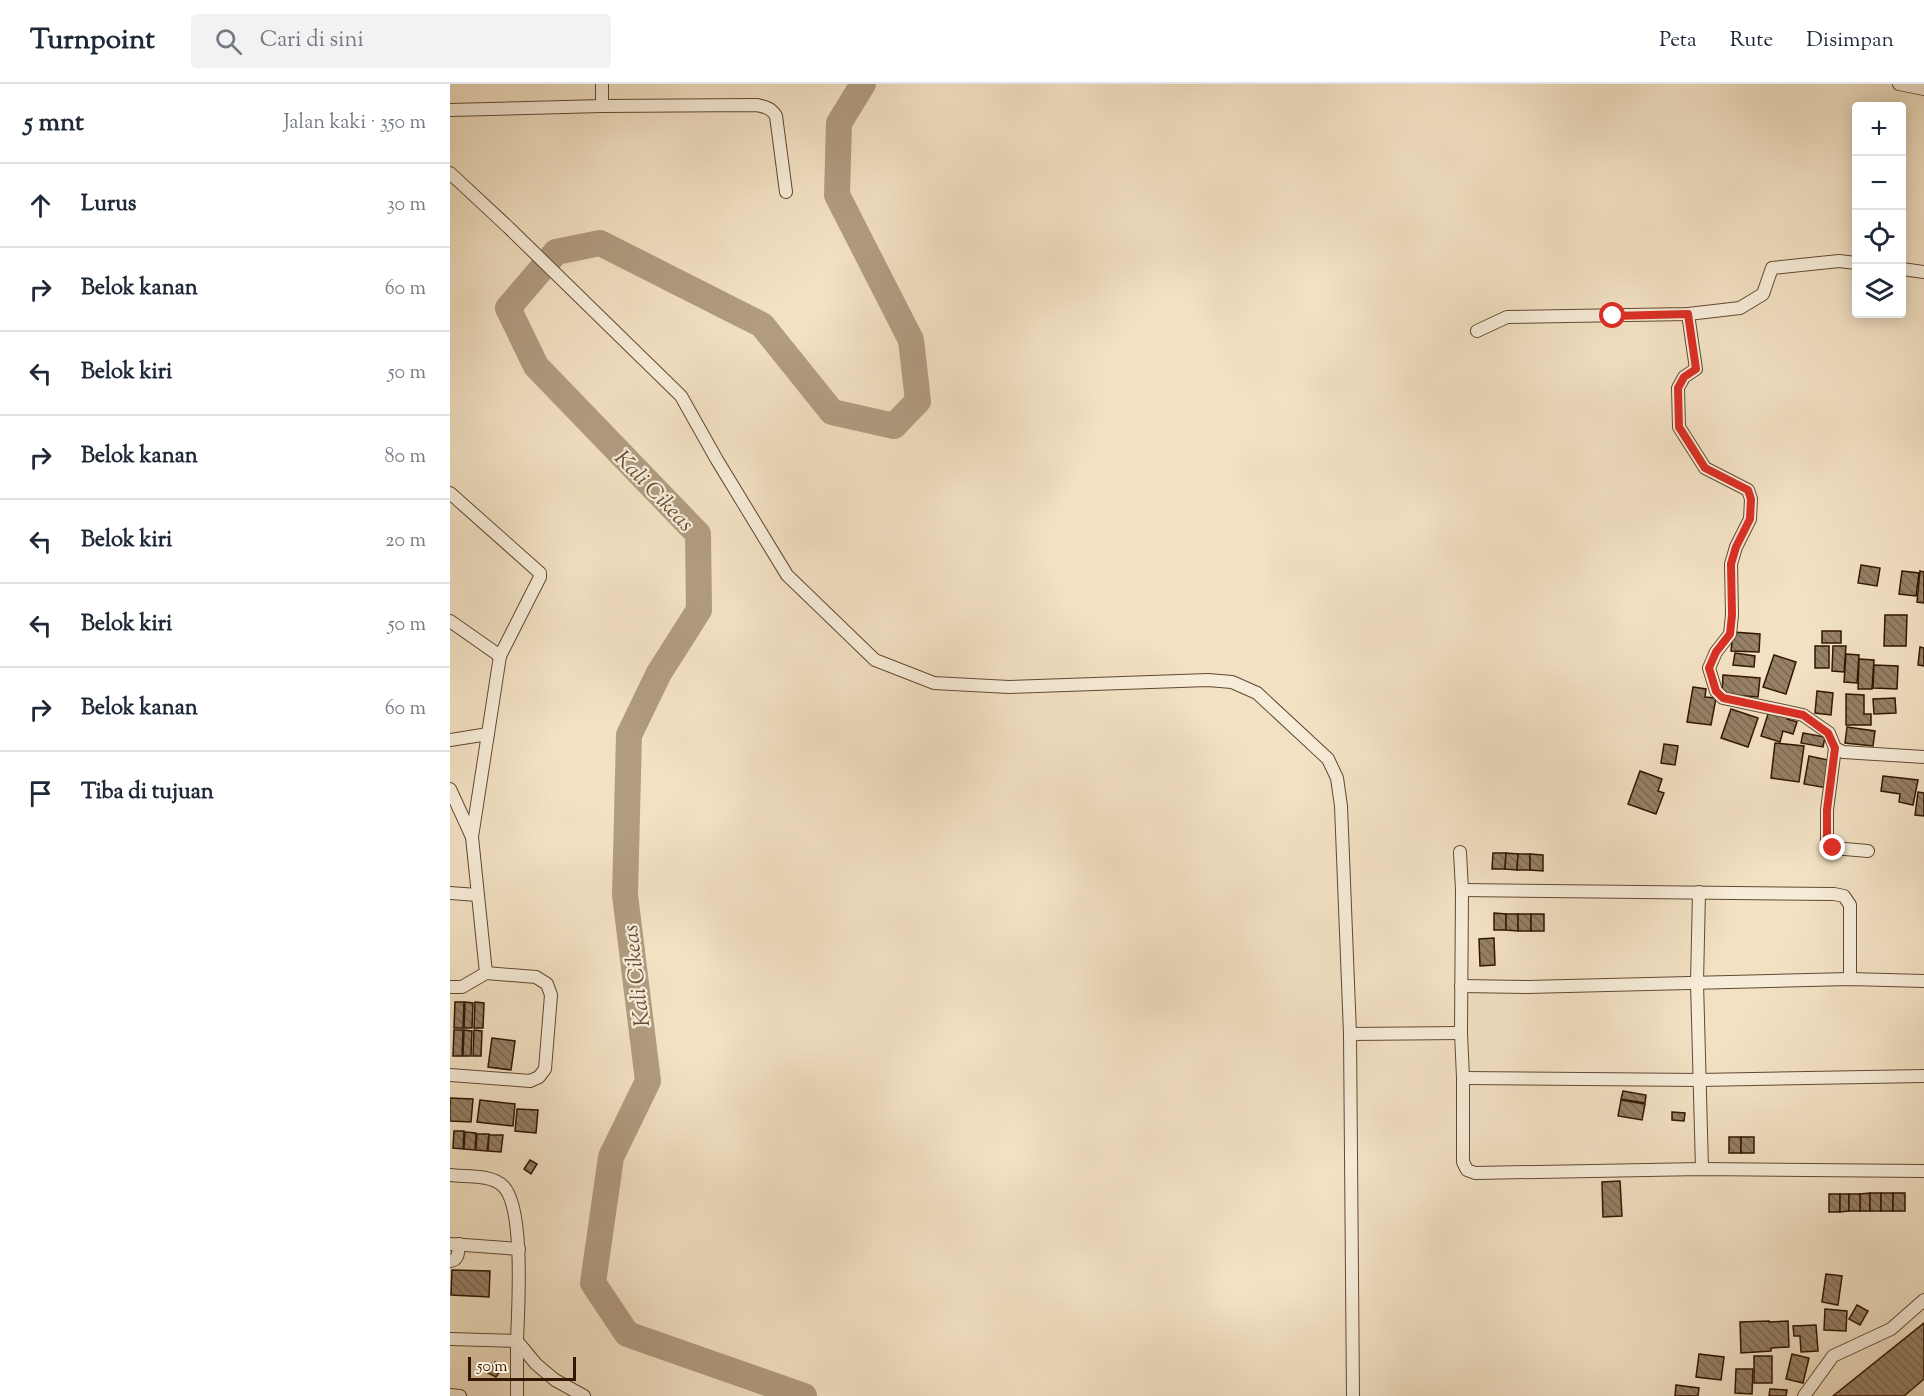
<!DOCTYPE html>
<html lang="id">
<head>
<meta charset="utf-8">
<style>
	body { margin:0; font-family:"Sorts Mill Goudy",serif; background:#f2f2f3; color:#1f2937 }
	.controls { position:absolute; right:18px; top:18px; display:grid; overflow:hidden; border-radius:6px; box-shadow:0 3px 15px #0003 }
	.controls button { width:54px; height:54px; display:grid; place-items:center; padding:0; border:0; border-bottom:2px solid #e0e1e3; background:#fff; color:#1f2937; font:30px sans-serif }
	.scale { position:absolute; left:18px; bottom:15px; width:108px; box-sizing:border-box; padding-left:6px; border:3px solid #321602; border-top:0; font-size:16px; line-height:21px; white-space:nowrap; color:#321602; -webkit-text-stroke:4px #f7ecd8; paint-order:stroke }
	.stop { position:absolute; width:18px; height:18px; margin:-14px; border:4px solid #d93025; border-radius:50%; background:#fff }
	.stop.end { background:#d93025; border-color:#fff; box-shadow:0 2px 6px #0008 }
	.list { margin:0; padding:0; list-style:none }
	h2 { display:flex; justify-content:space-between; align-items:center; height:78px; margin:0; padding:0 24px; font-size:26px }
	h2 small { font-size:20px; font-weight:400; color:#747a83 }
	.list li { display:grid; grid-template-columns:39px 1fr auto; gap:18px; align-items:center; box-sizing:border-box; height:84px; padding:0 24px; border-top:2px solid #e0e1e3 }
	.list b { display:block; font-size:22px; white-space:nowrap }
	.list em { font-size:20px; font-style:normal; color:#747a83 }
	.icon { flex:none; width:33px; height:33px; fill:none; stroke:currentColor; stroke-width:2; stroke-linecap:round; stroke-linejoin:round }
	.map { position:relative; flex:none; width:1474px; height:1312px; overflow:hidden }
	header { display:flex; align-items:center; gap:36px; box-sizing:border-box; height:84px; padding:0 30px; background:#fff; border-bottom:2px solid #e0e1e3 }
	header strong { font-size:28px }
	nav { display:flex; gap:33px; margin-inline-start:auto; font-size:21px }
	.search { width:420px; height:54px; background:#f2f2f3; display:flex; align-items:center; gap:15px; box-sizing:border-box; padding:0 21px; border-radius:6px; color:#747a83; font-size:22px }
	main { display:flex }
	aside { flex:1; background:#fff }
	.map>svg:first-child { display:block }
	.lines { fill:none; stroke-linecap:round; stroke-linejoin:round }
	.river { stroke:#b19c81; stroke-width:26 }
	.building { fill:url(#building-back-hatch); stroke:#321602; stroke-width:1.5 }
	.minor-casing { stroke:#624932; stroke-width:14 }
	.minor { stroke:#f7ecd8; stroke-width:12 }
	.route { stroke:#d93025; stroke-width:8 }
	.labels { text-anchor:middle; stroke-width:4.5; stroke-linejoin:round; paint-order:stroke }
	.water-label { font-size:22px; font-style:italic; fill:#654c35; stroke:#f7ecd8 }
</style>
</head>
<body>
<header>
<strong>Turnpoint</strong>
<div class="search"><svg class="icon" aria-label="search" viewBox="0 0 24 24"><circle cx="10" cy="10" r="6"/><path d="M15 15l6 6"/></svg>Cari di sini</div>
<nav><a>Peta</a><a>Rute</a><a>Disimpan</a></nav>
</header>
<main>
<aside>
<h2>5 mnt<small>Jalan kaki · 350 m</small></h2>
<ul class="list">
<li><svg class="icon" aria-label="ahead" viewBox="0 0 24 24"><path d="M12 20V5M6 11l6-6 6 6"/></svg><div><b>Lurus</b></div><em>30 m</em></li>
<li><svg class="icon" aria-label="right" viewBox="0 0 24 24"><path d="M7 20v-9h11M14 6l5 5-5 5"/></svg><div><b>Belok kanan</b></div><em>60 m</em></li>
<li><svg class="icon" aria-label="left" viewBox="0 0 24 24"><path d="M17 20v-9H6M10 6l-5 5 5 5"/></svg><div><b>Belok kiri</b></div><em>50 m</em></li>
<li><svg class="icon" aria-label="right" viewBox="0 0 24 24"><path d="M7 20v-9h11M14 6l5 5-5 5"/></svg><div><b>Belok kanan</b></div><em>80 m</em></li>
<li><svg class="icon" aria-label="left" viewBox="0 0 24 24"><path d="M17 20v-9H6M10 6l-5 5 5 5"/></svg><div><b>Belok kiri</b></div><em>20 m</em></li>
<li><svg class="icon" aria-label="left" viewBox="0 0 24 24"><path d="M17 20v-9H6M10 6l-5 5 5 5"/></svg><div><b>Belok kiri</b></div><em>50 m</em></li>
<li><svg class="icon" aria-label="right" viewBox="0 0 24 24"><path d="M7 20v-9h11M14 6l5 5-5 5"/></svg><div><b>Belok kanan</b></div><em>60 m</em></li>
<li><svg class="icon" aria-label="arrive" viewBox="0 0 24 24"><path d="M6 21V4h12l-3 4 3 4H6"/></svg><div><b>Tiba di tujuan</b></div></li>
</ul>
</aside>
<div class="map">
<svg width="1474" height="1312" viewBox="0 0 1474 1312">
	<defs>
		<pattern id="building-back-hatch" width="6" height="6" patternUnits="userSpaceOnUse" patternTransform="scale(1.5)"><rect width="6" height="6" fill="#968066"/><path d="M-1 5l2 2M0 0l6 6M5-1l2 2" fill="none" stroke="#7b6852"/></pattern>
	</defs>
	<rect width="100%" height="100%" fill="#f2e1c3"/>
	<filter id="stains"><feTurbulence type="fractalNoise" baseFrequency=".00333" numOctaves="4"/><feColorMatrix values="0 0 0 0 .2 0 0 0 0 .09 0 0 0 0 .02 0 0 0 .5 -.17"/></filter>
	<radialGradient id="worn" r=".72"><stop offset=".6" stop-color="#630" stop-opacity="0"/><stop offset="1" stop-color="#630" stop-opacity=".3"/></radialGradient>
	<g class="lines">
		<polyline class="river" points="354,1312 177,1250 143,1199 161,1073 198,997 175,811 179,651 209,589 249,526 248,450 86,282 58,224 106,168 150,159 312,241 382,328 444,342 468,317 461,256 387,111 389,39 413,0"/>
	</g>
	<g class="building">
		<polygon points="1411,481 1430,484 1427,502 1408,499"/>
		<polygon points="1452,487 1469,489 1466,512 1449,510"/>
		<polygon points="1470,487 1474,488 1474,519 1467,518"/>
		<polygon points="1435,531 1457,531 1456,562 1434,562"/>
		<rect x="1372" y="547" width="19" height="12"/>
		<polygon points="1283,548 1310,550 1309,568 1281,567"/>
		<rect x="1365" y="562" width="14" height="22"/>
		<polygon points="1383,562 1396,562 1394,588 1382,587"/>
		<polygon points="1470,563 1474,564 1474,582 1468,581"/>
		<polygon points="1285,569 1305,572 1304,583 1283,581"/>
		<polygon points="1396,570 1409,571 1407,599 1394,598"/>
		<polygon points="1324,571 1346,578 1336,610 1313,603"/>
		<polygon points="1409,575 1424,576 1422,605 1408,605"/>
		<polygon points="1424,581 1448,582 1447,605 1423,604"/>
		<polygon points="1273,591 1310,594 1308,613 1272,610"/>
		<polygon points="1243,603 1256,605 1255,613 1266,614 1261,641 1237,638"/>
		<polygon points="1367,607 1383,609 1381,631 1365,629"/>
		<polygon points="1396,610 1414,611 1414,630 1421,630 1421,641 1396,641"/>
		<polygon points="1445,614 1446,629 1424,630 1423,615"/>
		<polygon points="1281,625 1308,634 1298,663 1271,654"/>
		<polygon points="1319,627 1337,633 1337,635 1347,638 1343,650 1333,647 1330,658 1311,652"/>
		<polygon points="1397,643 1425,647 1423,662 1395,659"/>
		<polygon points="1353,649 1375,653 1373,663 1351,659"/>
		<polygon points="1325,659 1354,662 1349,698 1321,694"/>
		<polygon points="1214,660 1228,662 1225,681 1211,679"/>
		<polygon points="1359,672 1383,677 1377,704 1354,700"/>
		<polygon points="1190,687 1212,695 1208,707 1214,709 1206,730 1178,720"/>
		<polygon points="1433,692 1468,696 1463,721 1449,718 1450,710 1431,707"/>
		<polygon points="1468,708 1474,709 1474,732 1465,731"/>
		<polygon points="1043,769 1056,769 1055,785 1042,785"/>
		<polygon points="1056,769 1068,770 1067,786 1055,785"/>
		<polygon points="1068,770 1080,770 1080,786 1067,786"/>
		<polygon points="1080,770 1093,771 1093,787 1080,786"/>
		<polygon points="1044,829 1056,830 1056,846 1044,846"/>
		<polygon points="1056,830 1068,830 1068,847 1056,846"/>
		<rect x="1068" y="830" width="13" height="17"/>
		<rect x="1081" y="830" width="13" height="17"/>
		<polygon points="1044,854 1045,881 1030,882 1029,855"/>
		<polygon points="5,918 14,918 13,944 4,944"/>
		<polygon points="15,918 23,919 22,944 14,944"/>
		<polygon points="25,918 34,919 33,944 24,944"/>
		<polygon points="4,946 13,946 12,972 3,972"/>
		<polygon points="14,946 22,947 21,972 13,972"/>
		<polygon points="24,946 32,947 31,972 23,972"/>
		<polygon points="42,954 65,957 61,986 38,983"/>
		<polygon points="1173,1007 1196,1011 1195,1019 1171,1015"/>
		<polygon points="0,1014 23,1015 21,1038 0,1037"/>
		<polygon points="30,1016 65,1020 63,1042 27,1038"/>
		<polygon points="1171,1016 1195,1020 1192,1036 1168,1032"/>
		<polygon points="67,1025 88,1026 86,1049 65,1047"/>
		<polygon points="1222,1028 1235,1029 1234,1037 1222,1036"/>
		<polygon points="4,1047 14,1047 13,1065 3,1064"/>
		<polygon points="15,1048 26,1049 25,1066 14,1065"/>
		<polygon points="27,1050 39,1050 37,1067 26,1066"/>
		<polygon points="39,1051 53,1051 51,1068 38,1067"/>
		<rect x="1279" y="1053" width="12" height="16"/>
		<rect x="1291" y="1053" width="13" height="16"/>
		<polygon points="80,1076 87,1080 81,1090 74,1085"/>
		<polygon points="1170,1097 1172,1132 1153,1133 1152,1098"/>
		<polygon points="1420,1109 1420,1127 1410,1127 1410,1110"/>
		<rect x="1420" y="1109" width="11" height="18"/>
		<rect x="1431" y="1109" width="12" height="18"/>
		<rect x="1443" y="1109" width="12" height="18"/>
		<rect x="1379" y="1110" width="11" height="18"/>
		<polygon points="1390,1110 1399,1110 1399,1127 1390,1128"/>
		<rect x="1399" y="1110" width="11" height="17"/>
		<polygon points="2,1186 40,1187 39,1213 1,1211"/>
		<polygon points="1376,1190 1392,1192 1388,1221 1372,1218"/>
		<polygon points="1407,1221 1418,1227 1410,1241 1399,1235"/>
		<polygon points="1375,1225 1397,1227 1396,1247 1374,1246"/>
		<polygon points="1319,1237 1319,1238 1338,1237 1339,1263 1321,1264 1321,1267 1291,1269 1290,1238"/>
		<polygon points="1474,1239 1474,1295 1454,1312 1383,1312"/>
		<polygon points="1366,1241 1368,1267 1351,1268 1350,1252 1344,1252 1343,1242"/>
		<polygon points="1249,1270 1274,1273 1271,1296 1246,1293"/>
		<polygon points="1342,1270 1359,1274 1353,1299 1336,1295"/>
		<rect x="1304" y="1272" width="18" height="27"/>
		<polygon points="45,1278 53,1283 46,1293 38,1289"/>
		<polygon points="1286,1285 1303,1285 1302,1310 1285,1309"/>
		<polygon points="1226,1301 1249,1304 1248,1312 1225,1312"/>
		<polygon points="1320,1305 1337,1306 1336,1312 1319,1312"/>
	</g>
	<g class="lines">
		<g class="minor-casing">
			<g id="minor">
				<polyline points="1449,0 1474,5"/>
				<polyline points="152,22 152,0"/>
				<path d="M0,26L152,22L307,21C316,23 321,24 326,32L336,108"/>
				<polyline points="0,89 58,143 231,312 267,376 337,491 425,576 484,599 559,603 758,596 782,598 807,609 878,675 887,694 891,722 900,950 903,1312"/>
				<polyline points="1452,185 1474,188"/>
				<polyline points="1238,230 1246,285 1234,293 1228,304 1229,343 1255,384 1298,406 1301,415 1300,435 1286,463 1281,480 1282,531 1280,550 1266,568 1259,584 1266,607 1273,614 1353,631 1379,649 1385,664 1393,668 1474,673"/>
				<polyline points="1027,247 1057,233 1238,230 1290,224 1313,210 1322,184 1389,177 1406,179"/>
				<polyline points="0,409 90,489 90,493 50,572 22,753 36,889"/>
				<polyline points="0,537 50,572"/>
				<polyline points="0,656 38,650"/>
				<polyline points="1385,664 1377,726 1377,757 1383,764 1418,767"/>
				<polyline points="0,705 22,753"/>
				<polyline points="1010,768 1012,806 1011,949 1013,994 1013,1078 1017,1086 1025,1089 1252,1085 1474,1087"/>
				<polyline points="1012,806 1384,810 1394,812 1400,821 1400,895"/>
				<polyline points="1249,808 1247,898 1252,1085"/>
				<polyline points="0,809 27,811"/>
				<polyline points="1011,902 1077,903 1400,895 1474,897"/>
				<polyline points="0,903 12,903 36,889 86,893 97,900 101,911 95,985 89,993 80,997 0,991"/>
				<polyline points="900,950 1011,949"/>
				<polyline points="1013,994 1250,996 1474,992"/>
				<path d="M0,1091C16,1093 41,1090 53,1102C75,1123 68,1226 67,1257L86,1280L105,1296L134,1312"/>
				<polyline points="0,1160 69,1165"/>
				<path d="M0,1177C9,1176 8,1168 9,1160"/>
				<polyline points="0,1255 67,1257 67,1312"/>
				<polyline points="0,1311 10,1312"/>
				<polyline points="1354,1312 1383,1272 1441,1245 1474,1216"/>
			</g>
		</g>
		<use href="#minor" class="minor"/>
	</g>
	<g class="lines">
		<polyline class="route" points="1163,232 1238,230 1246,285 1234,293 1228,304 1229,343 1255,384 1298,406 1301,415 1300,435 1286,463 1281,480 1282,531 1280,550 1266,568 1259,584 1266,607 1273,614 1353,631 1378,649 1385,664 1377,726 1377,757 1383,764"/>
	</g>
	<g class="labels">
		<g class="water-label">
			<text transform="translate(205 406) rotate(46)" y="8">Kali Cikeas</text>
			<text transform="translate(185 892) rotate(-97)" y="8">Kali Cikeas</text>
		</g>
	</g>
	<rect width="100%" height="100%" filter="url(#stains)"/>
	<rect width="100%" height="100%" fill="url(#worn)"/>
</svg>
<div class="controls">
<button>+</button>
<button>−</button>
<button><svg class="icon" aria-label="locate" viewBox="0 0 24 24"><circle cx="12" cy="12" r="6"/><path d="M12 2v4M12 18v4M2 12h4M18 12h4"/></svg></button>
<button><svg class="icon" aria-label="layers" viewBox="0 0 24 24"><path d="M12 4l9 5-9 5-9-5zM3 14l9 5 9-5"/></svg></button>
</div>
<div class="scale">50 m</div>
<div class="stop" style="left:1163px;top:232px"></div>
<div class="stop end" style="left:1383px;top:764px"></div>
</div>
</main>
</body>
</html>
